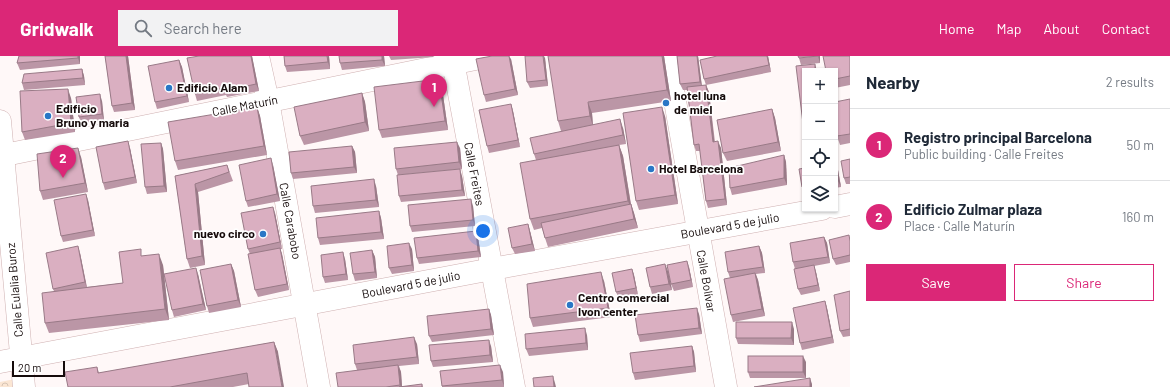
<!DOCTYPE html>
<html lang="en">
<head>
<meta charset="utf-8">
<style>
	body { margin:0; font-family:Barlow,sans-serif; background:#f2f2f3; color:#1f2937 }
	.controls { position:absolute; right:12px; top:12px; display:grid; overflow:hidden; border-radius:0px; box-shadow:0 1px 3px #0004 }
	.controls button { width:36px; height:36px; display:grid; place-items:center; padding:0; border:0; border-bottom:1px solid #e0e1e3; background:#fff; color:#1f2937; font:20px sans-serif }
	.scale { position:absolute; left:12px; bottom:10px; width:53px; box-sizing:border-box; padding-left:4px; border:2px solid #150b0b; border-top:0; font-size:11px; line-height:14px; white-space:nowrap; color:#150b0b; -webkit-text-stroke:3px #fff; paint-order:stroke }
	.you { position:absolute; left:483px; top:175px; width:14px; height:14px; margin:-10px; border:3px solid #fff; border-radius:50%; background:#1a73e8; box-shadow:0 0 0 6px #1a73e833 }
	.badge { display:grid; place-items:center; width:26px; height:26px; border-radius:50%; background:#db2777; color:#fff; font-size:13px; font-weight:700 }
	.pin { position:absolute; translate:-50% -33px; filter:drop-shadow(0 1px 2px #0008) }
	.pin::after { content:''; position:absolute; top:21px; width:14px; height:12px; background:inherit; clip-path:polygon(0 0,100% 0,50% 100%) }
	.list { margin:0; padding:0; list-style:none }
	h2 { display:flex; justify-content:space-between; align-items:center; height:52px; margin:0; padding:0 16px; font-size:17px }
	h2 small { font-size:13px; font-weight:400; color:#747a83 }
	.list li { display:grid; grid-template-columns:26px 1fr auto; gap:12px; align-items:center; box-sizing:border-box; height:72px; padding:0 16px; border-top:1px solid #e0e1e3 }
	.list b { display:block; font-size:15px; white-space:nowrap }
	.list p { margin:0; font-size:13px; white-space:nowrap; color:#747a83 }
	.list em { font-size:13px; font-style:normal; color:#747a83 }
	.actions { display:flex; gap:8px; padding:12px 16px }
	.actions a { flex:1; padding:9px 0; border:1px solid #db2777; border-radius:0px; text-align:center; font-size:14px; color:#db2777 }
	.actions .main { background:#db2777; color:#fff }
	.icon { flex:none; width:22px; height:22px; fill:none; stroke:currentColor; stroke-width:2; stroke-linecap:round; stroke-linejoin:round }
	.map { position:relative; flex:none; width:850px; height:331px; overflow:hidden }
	header { display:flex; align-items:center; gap:24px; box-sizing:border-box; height:56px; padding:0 20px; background:#db2777; color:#fff }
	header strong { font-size:19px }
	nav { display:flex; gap:22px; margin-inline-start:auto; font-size:14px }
	.search { width:280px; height:36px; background:#f2f2f3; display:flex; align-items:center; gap:10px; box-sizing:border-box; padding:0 14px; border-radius:0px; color:#747a83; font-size:15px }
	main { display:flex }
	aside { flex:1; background:#fff }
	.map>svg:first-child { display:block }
	.park { fill:url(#park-crowns) }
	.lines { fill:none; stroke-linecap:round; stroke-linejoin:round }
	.minor-casing { stroke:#cfb0b1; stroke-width:23 }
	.minor { stroke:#fff; stroke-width:22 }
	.wall { fill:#bb96a6 }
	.shaded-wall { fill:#997a87 }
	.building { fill:#daafc1; stroke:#997a87 }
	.poi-dot { fill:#2977c6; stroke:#fff; stroke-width:1.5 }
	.labels { text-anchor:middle; stroke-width:3.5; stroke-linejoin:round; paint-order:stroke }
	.poi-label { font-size:12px; font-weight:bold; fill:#150b0b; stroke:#fff; text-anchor:start }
	.street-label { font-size:12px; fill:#150b0b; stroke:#fff }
</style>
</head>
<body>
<header>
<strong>Gridwalk</strong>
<div class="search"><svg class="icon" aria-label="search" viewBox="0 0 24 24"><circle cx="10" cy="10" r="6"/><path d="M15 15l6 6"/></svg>Search here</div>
<nav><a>Home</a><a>Map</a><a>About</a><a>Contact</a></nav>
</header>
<main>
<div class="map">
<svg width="850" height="331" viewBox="0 0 850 331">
	<defs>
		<pattern id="park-crowns" width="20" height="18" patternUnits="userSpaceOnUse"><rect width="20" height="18" fill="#fbe6d3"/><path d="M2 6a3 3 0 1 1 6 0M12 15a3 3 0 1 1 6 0" fill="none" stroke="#d6c4b4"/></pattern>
	</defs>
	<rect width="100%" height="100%" fill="#fff8f8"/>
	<polygon class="park" points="15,323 16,331 0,331 0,326"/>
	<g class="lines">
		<g class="minor-casing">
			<g id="minor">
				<polyline points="258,0 268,45 319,331"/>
				<polyline points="452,0 514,331"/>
				<polyline points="667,0 726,331"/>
				<polyline points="0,65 24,331"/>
				<polyline points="0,100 490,0"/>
				<polyline points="835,151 850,148"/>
				<polyline points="0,306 492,213 822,153"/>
			</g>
		</g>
		<use href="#minor" class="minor"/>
	</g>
	<g class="wall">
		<polygon points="19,0 80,0 80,8 20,14 17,7"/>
		<polygon points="105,0 128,0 135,54 114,56 112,50"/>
		<polygon points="252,0 259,35 227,41 226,39 197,45 195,38"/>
		<polygon points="284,0 329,0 330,13 287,16 285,10"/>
		<polygon points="384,0 385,10 342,14 340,7"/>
		<polygon points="389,0 433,0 434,1 391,4"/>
		<polygon points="664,0 671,45 592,57 593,69 623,72 626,88 619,89 623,100 631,148 634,157 638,172 548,191 545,182 542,172 534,174 530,163 536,104 534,98 561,75 558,65"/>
		<polygon points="677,0 698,0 702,30 706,29 704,23 768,0 771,16 706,29 709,36 715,86 721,92 727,149 708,152 706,145 700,95 696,95 694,89 687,34 683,34 680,28"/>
		<polygon points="820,0 820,7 801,9 799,2"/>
		<polygon points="850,0 850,29 835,32 835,15"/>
		<polygon points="545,2 548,30 530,32 527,26"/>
		<polygon points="511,3 518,39 486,46 484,39"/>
		<polygon points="179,4 182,11 189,46 157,53 155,46"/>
		<polygon points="82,13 84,20 85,29 24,34 22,27"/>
		<polygon points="439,23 442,32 448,74 382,82 379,74"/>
		<polygon points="362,37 365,46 369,75 304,89 300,80"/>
		<polygon points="71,42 75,76 25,84 22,76"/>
		<polygon points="850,43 850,87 840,89 837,80"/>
		<polygon points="102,45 104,65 81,67 79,61"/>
		<polygon points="511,48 513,55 520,91 489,97 487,90"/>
		<polygon points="257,51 260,60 267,99 178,114 175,105"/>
		<polygon points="772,53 775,62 781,95 727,105 723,97"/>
		<polygon points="665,60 678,148 639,154 636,145"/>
		<polygon points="161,87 163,93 167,136 147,138 145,131"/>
		<polygon points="352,90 355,96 357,117 293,123 291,117"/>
		<polygon points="130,92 137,127 105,134 103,127"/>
		<polygon points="460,92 462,113 398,119 396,113"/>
		<polygon points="784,99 786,106 787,129 732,139 730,132"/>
		<polygon points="81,101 88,136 43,144 40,135"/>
		<polygon points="850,103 850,128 846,128 844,122"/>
		<polygon points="836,107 838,114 841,131 835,132 835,108"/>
		<polygon points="227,109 233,125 198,136 205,209 190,212 187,203 175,120"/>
		<polygon points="273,109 280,145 248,151 246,145"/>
		<polygon points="805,112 805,137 802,131"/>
		<polygon points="462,120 465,140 401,146 399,140"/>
		<polygon points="376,130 379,151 315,157 313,150"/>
		<polygon points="88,144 95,180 63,186 61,180"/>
		<polygon points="473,150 475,170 412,176 410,170"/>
		<polygon points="379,155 381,162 384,183 320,189 318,182"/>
		<polygon points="275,157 282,193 280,193 282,198 289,234 258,241 255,234 250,198 248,193"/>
		<polygon points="528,168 530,175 535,195 515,198 512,192"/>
		<polygon points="476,175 478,181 481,201 419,208 417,202"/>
		<polygon points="824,181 827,187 830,207 814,210 816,216 820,235 801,239 798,233 800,212 795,213 793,206"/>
		<polygon points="850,183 850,206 836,209 833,203"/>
		<polygon points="759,190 762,197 765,217 756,218 758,224 765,260 733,266 731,259 730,222 728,216"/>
		<polygon points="412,193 414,215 392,218 389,212"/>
		<polygon points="372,194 375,201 377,222 355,225 353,218"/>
		<polygon points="80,197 87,231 123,227 143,200 163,209 169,264 49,277 45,267 54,235 53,233"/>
		<polygon points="345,203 348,224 325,227 323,221"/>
		<polygon points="231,208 234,215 241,251 209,257 207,250"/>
		<polygon points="689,211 693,231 674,235 671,228"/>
		<polygon points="632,213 634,219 638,239 619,243 616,236"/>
		<polygon points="668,215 672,234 652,238 650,231"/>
		<polygon points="198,218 206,254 174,261 172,254"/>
		<polygon points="604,225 611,261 533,271 530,262"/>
		<polygon points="850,235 850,280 843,281 840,275"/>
		<polygon points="825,245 827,252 834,287 802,294 800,287"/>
		<polygon points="489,253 491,259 494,279 432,286 429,280"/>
		<polygon points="699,258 702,278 640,286 638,279"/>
		<polygon points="794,273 794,289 738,288 736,282"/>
		<polygon points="587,279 588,294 529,300 526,293"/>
		<polygon points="274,286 278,296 249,328 233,331 68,331 97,311 99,317"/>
		<polygon points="417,288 419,308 399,310 401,316 402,331 422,328 423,331 338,331 357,314 355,308"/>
		<polygon points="491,290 493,306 433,311 431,305"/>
		<polygon points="692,290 694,296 696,316 635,324 633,317"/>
		<polygon points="806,306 806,322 750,322 748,316"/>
		<polygon points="503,316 504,331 442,331 442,330"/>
	</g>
	<g class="shaded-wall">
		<polygon points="78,0 80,0 80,8 78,2"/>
		<polygon points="126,0 128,0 135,54 132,47"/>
		<polygon points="251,0 252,0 259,35 256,28"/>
		<polygon points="327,0 329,0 330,13 328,6"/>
		<polygon points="382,0 384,0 385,10 382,4"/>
		<polygon points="509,0 511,3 518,39 515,33"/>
		<polygon points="543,0 544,0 545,2 548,30 546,24"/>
		<polygon points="662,0 664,0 671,45 667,34"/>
		<polygon points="697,0 698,0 702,32 700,26"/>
		<polygon points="767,0 768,0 771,16 769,9"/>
		<polygon points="818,0 820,0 820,7"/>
		<polygon points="179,4 182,11 189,46 187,40"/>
		<polygon points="815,8 817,15 815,15"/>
		<polygon points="82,13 84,20 85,29 83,22"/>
		<polygon points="439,23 442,32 448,74 445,65"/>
		<polygon points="706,29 709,36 715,93 713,86"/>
		<polygon points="68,33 71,42 75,76 71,67"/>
		<polygon points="362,37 365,46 369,75 365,66"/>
		<polygon points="100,38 102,45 104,65 102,58"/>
		<polygon points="588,46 592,57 593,71 590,60"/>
		<polygon points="511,48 513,55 520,91 518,84"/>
		<polygon points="257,51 260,60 267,99 264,90"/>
		<polygon points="662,51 665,60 678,148 675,139"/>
		<polygon points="772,53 775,62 781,95 778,86"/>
		<polygon points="620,63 623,72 626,88 623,79"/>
		<polygon points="128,85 130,92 137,127 135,121"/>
		<polygon points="718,85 721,92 727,149 725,143"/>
		<polygon points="457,86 460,92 462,113 459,106"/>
		<polygon points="161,87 163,93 167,136 164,130"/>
		<polygon points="619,89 623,100 632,156 628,145"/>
		<polygon points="352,90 355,96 357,117 354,111"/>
		<polygon points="78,92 81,101 88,136 85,127"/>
		<polygon points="784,99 786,106 787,129 784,122"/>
		<polygon points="271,102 273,109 280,145 277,138"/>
		<polygon points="836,107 838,114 841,131 838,125"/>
		<polygon points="460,113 462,120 465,140 462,134"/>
		<polygon points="374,123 376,130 379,151 376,144"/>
		<polygon points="195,128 198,136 205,209 202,200"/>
		<polygon points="86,138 88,144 95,180 93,174"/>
		<polygon points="471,143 473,150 475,170 473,164"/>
		<polygon points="631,148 634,157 638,172 634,163"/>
		<polygon points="273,151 275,157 282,193 280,186"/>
		<polygon points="379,155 381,162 384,183 381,176"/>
		<polygon points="528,168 530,175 535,195 532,188"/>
		<polygon points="476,175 478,181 481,201 478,195"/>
		<polygon points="824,181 827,187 830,207 828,201"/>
		<polygon points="409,187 412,193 414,215 412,209"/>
		<polygon points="78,190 80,197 87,233 85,226"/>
		<polygon points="759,190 762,197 765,217 763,211"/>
		<polygon points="280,192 282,198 289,234 287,228"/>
		<polygon points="372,194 375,201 377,222 375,216"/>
		<polygon points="343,196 345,203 348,224 346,218"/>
		<polygon points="159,198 163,209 169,264 165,253"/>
		<polygon points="687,205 689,211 693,231 691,224"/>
		<polygon points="231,208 234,215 241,251 238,244"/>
		<polygon points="665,208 668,215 672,234 669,228"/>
		<polygon points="814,209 816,216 820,235 818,229"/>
		<polygon points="196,212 198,218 206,254 203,248"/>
		<polygon points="632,213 634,219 638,239 636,232"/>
		<polygon points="601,216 604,225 611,261 608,252"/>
		<polygon points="755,217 758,224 765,260 762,253"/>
		<polygon points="825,245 827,252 834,287 832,281"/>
		<polygon points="697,252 699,258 702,278 699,272"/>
		<polygon points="489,253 491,259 494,279 491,273"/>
		<polygon points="792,266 794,273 794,289 791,282"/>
		<polygon points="585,272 587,279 588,294 586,287"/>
		<polygon points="414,281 417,288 419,308 417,301"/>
		<polygon points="489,284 491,290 493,306 490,299"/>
		<polygon points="274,286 278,296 284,331 282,331"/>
		<polygon points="692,290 694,296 696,316 694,310"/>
		<polygon points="803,300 806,306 806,322 803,316"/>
		<polygon points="398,309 401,316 402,331 401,331 400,329"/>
		<polygon points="500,309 503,316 504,331 502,324"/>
		<polygon points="553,320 555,327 556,331 554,331"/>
		<polygon points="810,322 812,328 812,331 810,331"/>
	</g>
	<g class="building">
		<polygon points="19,0 78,0 78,2 17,7"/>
		<polygon points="105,0 126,0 132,47 112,50"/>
		<polygon points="199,0 251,0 256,28 224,35 224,32 195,38 187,2"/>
		<polygon points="284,0 327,0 328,6 285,10"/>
		<polygon points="339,0 382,0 382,4 340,7"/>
		<polygon points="492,0 509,0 515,33 484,39 476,3"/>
		<polygon points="525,0 543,0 546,24 527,26"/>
		<polygon points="548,0 662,0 667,34 588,46 590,60 558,65"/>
		<polygon points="677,0 697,0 700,26 680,28"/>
		<polygon points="717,0 767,0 769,9 704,23 700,4"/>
		<polygon points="798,0 818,0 799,2"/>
		<polygon points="823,0 850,0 850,20 835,23 835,15 826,15"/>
		<polygon points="179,4 187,40 155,46 148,10"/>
		<polygon points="815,8 815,15 805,15 805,84 796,10"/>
		<polygon points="82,13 83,22 22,27 24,18"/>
		<polygon points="439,23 445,65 379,74 374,31"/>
		<polygon points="706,29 713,86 718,85 725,143 706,145 699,88 694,89 687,31"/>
		<polygon points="68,33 71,67 22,76 20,35"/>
		<polygon points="362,37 365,66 300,80 294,51"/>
		<polygon points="100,38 102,58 79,61 76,41"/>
		<polygon points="850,43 850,78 837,80 835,70 835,46"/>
		<polygon points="511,48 518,84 487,90 479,54"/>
		<polygon points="257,51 264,90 175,105 168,66"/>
		<polygon points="662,51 675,139 636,145 623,57"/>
		<polygon points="772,53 778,86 723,97 717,64"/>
		<polygon points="620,63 623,79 534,98 530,82"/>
		<polygon points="128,85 135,121 103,127 96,91"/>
		<polygon points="457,86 459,106 396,113 394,92"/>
		<polygon points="161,87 164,130 145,131 141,88"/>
		<polygon points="619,89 628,145 530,163 520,107"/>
		<polygon points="352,90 354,111 291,117 289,96"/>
		<polygon points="78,92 85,127 40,135 37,98"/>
		<polygon points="784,99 784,122 730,132 729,112"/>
		<polygon points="271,102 277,138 246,145 239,109"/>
		<polygon points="850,103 850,121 844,122 841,105"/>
		<polygon points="836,107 838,125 835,125 835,108"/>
		<polygon points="227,109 229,116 195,128 202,200 187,203 175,120"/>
		<polygon points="805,112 805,130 802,131 799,113"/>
		<polygon points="460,113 462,134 399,140 397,119"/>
		<polygon points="374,123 376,144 313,150 311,130"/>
		<polygon points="86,138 93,174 61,180 54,144"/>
		<polygon points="471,143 473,164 410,170 408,149"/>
		<polygon points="631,148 634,163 545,182 541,167"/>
		<polygon points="273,151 280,186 248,193 241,157"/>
		<polygon points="379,155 381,176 318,182 316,162"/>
		<polygon points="528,168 532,188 512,192 508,172"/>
		<polygon points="476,175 478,195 417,202 414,182"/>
		<polygon points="849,179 850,185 850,199 833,203 829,184"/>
		<polygon points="824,181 828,201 793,206 790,187"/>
		<polygon points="409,187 412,209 389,212 387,190"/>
		<polygon points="78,190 85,226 53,233 46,197"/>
		<polygon points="759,190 763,211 728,216 725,196"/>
		<polygon points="280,192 287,228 255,234 248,198"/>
		<polygon points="141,193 141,200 159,198 165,253 45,267 42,237 123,227 119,196"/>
		<polygon points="372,194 375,216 353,218 350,197"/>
		<polygon points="343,196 346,218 323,221 321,199"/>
		<polygon points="687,205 691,224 671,228 667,209"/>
		<polygon points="231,208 238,244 207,250 200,214"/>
		<polygon points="665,208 669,228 650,231 646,212"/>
		<polygon points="814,209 818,229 798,233 794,213"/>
		<polygon points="196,212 203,248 172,254 164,218"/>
		<polygon points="632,213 636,232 616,236 612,217"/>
		<polygon points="601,216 608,252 530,262 527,228"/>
		<polygon points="755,217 762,253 731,259 724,223"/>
		<polygon points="850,235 850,273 840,275 834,239"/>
		<polygon points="825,245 832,281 800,287 793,252"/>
		<polygon points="697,252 699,272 638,279 635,259"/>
		<polygon points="489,253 491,273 429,280 427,260"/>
		<polygon points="736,266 792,266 791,282 736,282"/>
		<polygon points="585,272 586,287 526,293 525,278"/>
		<polygon points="414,281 417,301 355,308 353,289"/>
		<polygon points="489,284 490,299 431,305 429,289"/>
		<polygon points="274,286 282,331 249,331 247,317 170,331 68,331 65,316 97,311 98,317"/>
		<polygon points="692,290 694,310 633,317 630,297"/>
		<rect x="748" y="300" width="55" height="16"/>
		<polygon points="398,309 400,329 386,331 338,331 336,317"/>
		<polygon points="500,309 502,324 442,330 440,315"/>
		<polygon points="553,320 554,331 534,331 533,322"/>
		<polygon points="810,322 810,331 754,331"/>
		<polygon points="422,328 422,331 399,331"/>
	</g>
	<g class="poi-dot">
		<circle cx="169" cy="32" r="4"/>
		<circle cx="666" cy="47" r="4"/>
		<circle cx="48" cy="60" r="4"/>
		<circle cx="651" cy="113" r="4"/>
		<circle cx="263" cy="178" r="4"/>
		<circle cx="570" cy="249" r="4"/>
	</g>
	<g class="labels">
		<g class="poi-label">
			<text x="177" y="36">Edificio Alam</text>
			<text x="674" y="44">hotel luna<tspan x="674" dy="14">de miel</tspan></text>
			<text x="56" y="57">Edificio<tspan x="56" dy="14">Bruno y maria</tspan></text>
			<text x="659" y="117">Hotel Barcelona</text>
			<text x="255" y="182" text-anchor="end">nuevo circo</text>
			<text x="578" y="246">Centro comercial<tspan x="578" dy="14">Ivon center</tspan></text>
		</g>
		<g class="street-label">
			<text transform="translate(245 50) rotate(-11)" y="4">Calle Maturín</text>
			<text transform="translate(474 118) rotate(79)" y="4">Calle Freites</text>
			<text transform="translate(290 165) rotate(80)" y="4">Calle Carabobo</text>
			<text transform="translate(730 170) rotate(-10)" y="4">Boulevard 5 de julio</text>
			<text transform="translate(706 225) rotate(80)" y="4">Calle Bolívar</text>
			<text transform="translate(411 229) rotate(-11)" y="4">Boulevard 5 de julio</text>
			<text transform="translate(15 234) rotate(-95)" y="4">Calle Eulalia Buroz</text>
		</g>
	</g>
</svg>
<div class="controls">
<button>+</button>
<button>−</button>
<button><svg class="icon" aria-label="locate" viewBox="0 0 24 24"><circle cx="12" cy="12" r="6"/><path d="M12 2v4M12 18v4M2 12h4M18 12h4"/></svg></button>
<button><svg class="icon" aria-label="layers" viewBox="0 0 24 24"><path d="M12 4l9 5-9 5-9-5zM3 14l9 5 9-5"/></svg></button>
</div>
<div class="scale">20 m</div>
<div class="you"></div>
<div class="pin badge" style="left:434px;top:51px">1</div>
<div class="pin badge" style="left:63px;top:122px">2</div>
</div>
<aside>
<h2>Nearby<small>2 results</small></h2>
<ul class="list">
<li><span class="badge">1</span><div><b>Registro principal Barcelona</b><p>Public building · Calle Freites</p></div><em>50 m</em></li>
<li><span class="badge">2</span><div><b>Edificio Zulmar plaza</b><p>Place · Calle Maturín</p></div><em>160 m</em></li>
</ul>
<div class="actions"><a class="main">Save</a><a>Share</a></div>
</aside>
</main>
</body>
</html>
